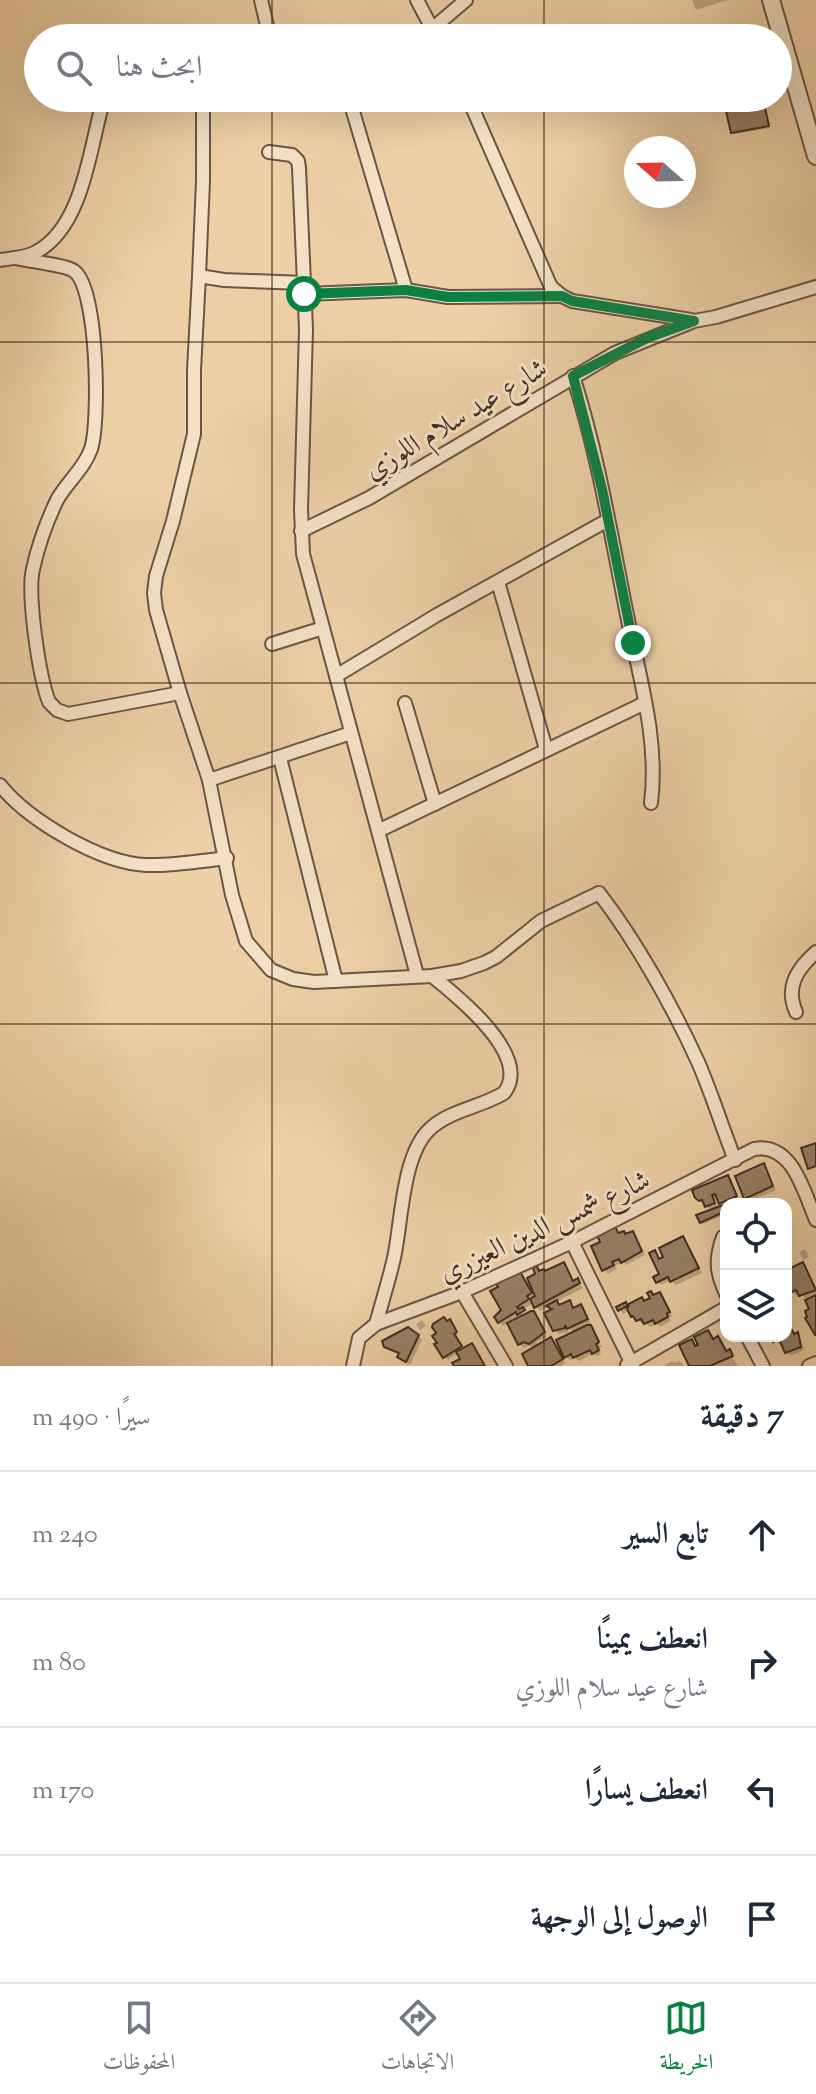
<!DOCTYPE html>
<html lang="ar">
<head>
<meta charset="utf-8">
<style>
	body { margin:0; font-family:"Sorts Mill Goudy",Amiri,serif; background:#f2f2f3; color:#1f2937; direction:rtl }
	.controls { position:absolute; right:24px; bottom:24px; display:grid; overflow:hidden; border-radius:16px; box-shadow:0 8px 32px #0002 }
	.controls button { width:72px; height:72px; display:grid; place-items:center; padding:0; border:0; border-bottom:2px solid #e0e1e3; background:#fff; color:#1f2937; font:40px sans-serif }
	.compass { position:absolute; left:624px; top:136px; width:72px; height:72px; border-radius:50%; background:#fff; box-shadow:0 8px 32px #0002; rotate:290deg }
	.stop { position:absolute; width:24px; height:24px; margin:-18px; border:6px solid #0b8043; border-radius:50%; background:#fff }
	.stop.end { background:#0b8043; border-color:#fff; box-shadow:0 2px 8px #0008 }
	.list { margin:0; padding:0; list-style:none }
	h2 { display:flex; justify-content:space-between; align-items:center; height:104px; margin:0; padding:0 32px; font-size:34px }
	h2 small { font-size:26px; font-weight:400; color:#747a83 }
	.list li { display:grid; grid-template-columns:52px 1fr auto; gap:24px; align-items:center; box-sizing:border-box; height:128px; padding:0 32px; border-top:2px solid #e0e1e3 }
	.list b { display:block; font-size:30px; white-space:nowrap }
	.list p { margin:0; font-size:26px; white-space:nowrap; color:#747a83 }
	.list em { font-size:26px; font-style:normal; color:#747a83 }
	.icon { flex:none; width:44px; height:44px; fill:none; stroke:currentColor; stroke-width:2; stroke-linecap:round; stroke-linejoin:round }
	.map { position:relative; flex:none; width:816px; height:1366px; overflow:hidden; direction:ltr }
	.search { position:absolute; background:#fff; box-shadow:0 8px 32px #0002; left:24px; right:24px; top:24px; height:88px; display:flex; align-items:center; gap:20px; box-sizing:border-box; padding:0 28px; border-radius:44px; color:#747a83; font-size:30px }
	.sheet { height:616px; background:#fff }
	nav { display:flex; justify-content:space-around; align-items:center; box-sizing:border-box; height:112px; border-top:2px solid #e0e1e3; background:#fff; font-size:22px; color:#747a83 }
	nav a { display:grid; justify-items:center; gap:4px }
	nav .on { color:#0b8043 }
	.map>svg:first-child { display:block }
	.shadow { fill:#0003; fill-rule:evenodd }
	.building { fill:#998267; stroke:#3f2e23; stroke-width:2 }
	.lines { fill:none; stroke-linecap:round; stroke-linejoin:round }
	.minor-casing { stroke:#6a5644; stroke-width:16 }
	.tertiary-casing { stroke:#6a5644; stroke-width:20 }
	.minor { stroke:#f3e0c5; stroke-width:12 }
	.tertiary { stroke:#f3e0c5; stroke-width:16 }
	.route { stroke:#0b8043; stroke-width:10 }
	.grid { fill:none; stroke:#3f2e23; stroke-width:2; stroke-opacity:0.55 }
	.labels { text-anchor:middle; stroke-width:6; stroke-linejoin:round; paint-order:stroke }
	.street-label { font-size:28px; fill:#3f2e23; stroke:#f3e0c5 }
</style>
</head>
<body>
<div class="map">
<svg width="816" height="1366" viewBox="0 0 816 1366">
	<rect width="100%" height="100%" fill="#edd0a6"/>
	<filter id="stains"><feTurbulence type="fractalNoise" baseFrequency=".0025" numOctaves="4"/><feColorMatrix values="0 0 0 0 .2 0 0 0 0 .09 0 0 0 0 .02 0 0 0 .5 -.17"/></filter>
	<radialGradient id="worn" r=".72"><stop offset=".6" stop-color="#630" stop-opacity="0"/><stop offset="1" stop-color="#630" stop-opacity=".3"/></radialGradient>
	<g class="shadow">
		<polygon points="692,0 727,0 696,10"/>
		<polygon points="762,98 770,128 735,134 732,132 742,110"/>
		<polygon points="763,1166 776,1190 750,1201 746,1197"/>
		<path d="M727,1177L739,1200L726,1204V1214L703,1224L701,1222L712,1211L700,1200ZM719,1197L724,1206L719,1208L715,1199Z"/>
		<polygon points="614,1229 619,1235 626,1236 633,1233 645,1255 626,1265 623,1262 615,1266 617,1269 608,1274 604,1270 603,1243"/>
		<polygon points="683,1238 702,1273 676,1285 671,1280 661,1285 657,1281 662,1275 654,1252 660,1261"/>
		<polygon points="805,1249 809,1257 803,1260 799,1252"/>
		<polygon points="563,1264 574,1282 577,1281 583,1288 556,1302 560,1307 569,1303 575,1310 581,1307 585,1311 591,1324 588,1325 602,1347 598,1348 601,1354 597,1356 594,1353 579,1361 575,1358 570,1360 566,1356 575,1334 569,1328 568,1332 559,1334 555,1330 552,1304 540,1311 534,1303 519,1311 524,1318 537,1318 547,1337 536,1342 539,1347 551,1340 565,1363 560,1366 531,1366 534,1350 529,1345 524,1348 520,1344 509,1322 503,1326 499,1322 518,1271 533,1295 536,1294 540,1273"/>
		<polygon points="803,1265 816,1288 816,1333 806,1298 800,1294 796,1295 792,1292"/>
		<polygon points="647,1287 654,1297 659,1294 663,1298 672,1316 669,1318 671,1321 660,1327 657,1324 650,1327 645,1323 642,1324 630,1310 623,1314 620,1310 625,1304 634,1313 652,1299"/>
		<polygon points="422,1320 426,1326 420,1330 416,1324"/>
		<polygon points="787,1321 796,1335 801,1338 804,1350 790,1356 782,1343 779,1344 771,1336 786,1336"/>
		<polygon points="453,1325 464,1350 485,1366 454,1366 463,1360 459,1353 448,1360 444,1356"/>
		<polygon points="708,1333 714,1340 718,1338 722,1342 738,1366 691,1366 691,1341 697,1348"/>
		<polygon points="418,1336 422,1340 410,1365 399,1357 407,1359"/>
		<polygon points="672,1361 674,1363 680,1361 684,1366 663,1366"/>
	</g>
	<g class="building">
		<polygon points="752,98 763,98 769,126 731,133 726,111 740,109 739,101"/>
		<polygon points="816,1143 816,1166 808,1169 801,1148"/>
		<polygon points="764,1163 773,1186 744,1199 735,1176"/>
		<polygon points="728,1175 737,1196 719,1204 715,1194 712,1195 715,1203 705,1207 702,1200 699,1201 695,1198 692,1190"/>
		<polygon points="723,1205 726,1211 700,1223 696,1215"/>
		<polygon points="615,1226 618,1233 624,1231 625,1234 633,1231 642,1251 621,1263 619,1259 612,1262 614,1265 602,1271 591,1246 600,1242 597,1235"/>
		<polygon points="683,1236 699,1268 670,1282 668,1277 656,1283 653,1277 659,1274 649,1253 655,1250 659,1259 663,1257 659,1248"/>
		<polygon points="564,1262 573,1281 578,1278 580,1283 534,1308 530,1299 535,1296 527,1278 535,1274 533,1268 537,1266 539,1271 544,1269 545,1271"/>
		<polygon points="803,1262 816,1290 799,1296 796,1290 790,1293 786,1284 788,1278 786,1270"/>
		<polygon points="518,1268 532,1293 527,1296 529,1299 517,1307 519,1309 523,1307 525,1310 517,1315 516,1312 498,1323 494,1317 501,1310 490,1291 498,1287 495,1281"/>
		<polygon points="651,1291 653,1295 660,1292 670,1312 667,1313 668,1317 655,1324 653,1320 644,1324 641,1319 636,1321 633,1316 631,1317 627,1309 629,1305 618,1311 616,1307 626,1302 627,1305 642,1297 644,1301 650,1298 647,1293"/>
		<polygon points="816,1295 816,1335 815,1335 805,1318 807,1317 805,1311 809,1309 805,1300"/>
		<polygon points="557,1300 559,1305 570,1300 573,1308 581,1304 588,1319 567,1329 565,1325 565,1328 553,1331 544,1313 552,1309 546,1306"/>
		<polygon points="531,1311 534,1311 545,1332 529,1344 524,1342 518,1345 507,1323"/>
		<polygon points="444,1317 447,1321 450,1319 457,1332 454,1334 462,1346 443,1358 434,1344 437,1343 432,1336 436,1333 432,1327 433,1324"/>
		<polygon points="786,1319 794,1334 798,1332 801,1347 785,1353 779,1339 773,1342 771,1336 786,1336"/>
		<polygon points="587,1325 591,1325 599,1342 596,1344 599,1350 592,1354 590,1350 573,1358 571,1354 564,1358 556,1340"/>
		<polygon points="408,1327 419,1335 406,1362 397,1357 399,1353 384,1347 382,1341"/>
		<polygon points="708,1330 713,1339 718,1336 726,1351 730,1349 733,1356 710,1366 689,1366 679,1345 692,1339 695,1346 698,1345 694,1337"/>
		<polygon points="551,1337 563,1359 551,1366 528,1366 522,1354"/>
		<polygon points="472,1343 485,1366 454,1366 452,1363 460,1359 456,1352"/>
	</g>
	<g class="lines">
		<g class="minor-casing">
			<g id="minor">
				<polyline points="261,0 270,38"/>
				<polyline points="417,0 437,38"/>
				<polyline points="432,29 466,0"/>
				<polyline points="203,98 203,181 199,276 224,280 304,283"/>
				<polyline points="349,98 406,290"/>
				<polyline points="468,98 551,287 562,296 572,301 691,320"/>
				<polyline points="269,152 292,155 298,161 299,168 306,329 301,510 303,554 417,975"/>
				<path d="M15,258C28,261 66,265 74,271C98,288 100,422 91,449C84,469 67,482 57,500C47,521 38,546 33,569C27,595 39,676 49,702L57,710L68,714L180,693"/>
				<path d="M0,260C11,258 26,258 36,252C84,227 90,145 104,98"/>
				<path d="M199,276L194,370V434L173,521L156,576L154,593L156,610L180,693L209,780L232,895L246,941L271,970L293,979L314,982L432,976L461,971L484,963L496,957L541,921L599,893C636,941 673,1007 698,1062C712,1094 722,1127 735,1160"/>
				<polyline points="304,294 406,290 448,297 562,296"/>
				<path d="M573,376C598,454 611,535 627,615C639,676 659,740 651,803"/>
				<polyline points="301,531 369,498 615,353 694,321 716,317 816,287"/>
				<polyline points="498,582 546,749"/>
				<polyline points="272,644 323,628"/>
				<polyline points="336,676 437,615 608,520"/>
				<polyline points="405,703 435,804"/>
				<polyline points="280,758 336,981"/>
				<polyline points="209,780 351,733"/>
				<path d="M0,785C28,820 100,863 146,865C172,866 200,861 227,858"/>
				<polyline points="380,830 645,703"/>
				<path d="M796,1012C785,987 797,969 816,952"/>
				<path d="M723,1237C715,1259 716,1272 726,1294"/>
				<polyline points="572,1242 633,1366"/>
				<polyline points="462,1292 506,1366"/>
				<path d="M376,1324C382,1302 389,1280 394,1258C402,1221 402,1153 431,1128C451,1110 481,1107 504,1093C533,1056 457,996 432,976"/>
				<polyline points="747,1336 763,1366"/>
				<polyline points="627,1365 726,1308"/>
				<path d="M353,1366L359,1338L376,1324L462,1292L572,1242L754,1149C793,1142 804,1193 816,1220"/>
				<polyline points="809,1366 816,1363"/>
			</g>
		</g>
		<g class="tertiary-casing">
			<polyline id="tertiary" points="771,0 816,156"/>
		</g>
		<use href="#minor" class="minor"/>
		<use href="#tertiary" class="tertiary"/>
	</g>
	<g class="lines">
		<polyline class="route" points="304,294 406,290 448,297 562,296 572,301 694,321 647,338 573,376 602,489 633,643"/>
	</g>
	<path class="grid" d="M272,0V38M544,0V38M272,98V1366M544,98V1366M0,342H816M0,683H816M0,1024H816"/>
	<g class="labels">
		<g class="street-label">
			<text transform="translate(455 418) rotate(-31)" y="10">شارع عيد سلام اللوزي</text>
			<text transform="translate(544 1225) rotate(-25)" y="10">شارع شمس الدين العيزري</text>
		</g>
	</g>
	<rect width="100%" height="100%" filter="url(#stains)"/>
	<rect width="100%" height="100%" fill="url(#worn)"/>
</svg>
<div class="controls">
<button><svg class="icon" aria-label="locate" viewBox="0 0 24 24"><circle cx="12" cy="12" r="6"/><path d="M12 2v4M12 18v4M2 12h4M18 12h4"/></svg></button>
<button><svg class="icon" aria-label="layers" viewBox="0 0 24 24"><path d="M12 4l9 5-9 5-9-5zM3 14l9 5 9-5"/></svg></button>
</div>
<svg class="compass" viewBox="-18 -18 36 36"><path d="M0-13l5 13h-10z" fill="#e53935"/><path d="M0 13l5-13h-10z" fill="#747a83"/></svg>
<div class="stop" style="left:304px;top:294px"></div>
<div class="stop end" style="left:633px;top:643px"></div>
<div class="search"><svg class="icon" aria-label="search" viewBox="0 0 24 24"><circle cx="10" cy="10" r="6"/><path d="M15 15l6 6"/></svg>ابحث هنا</div>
</div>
<section class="sheet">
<h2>7 دقيقة<small>سيرًا · 490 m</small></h2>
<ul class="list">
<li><svg class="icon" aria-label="ahead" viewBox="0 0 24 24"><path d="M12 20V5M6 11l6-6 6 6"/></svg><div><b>تابع السير</b></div><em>240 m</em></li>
<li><svg class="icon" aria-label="right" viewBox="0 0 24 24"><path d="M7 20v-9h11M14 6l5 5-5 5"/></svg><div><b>انعطف يمينًا</b><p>شارع عيد سلام اللوزي</p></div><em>80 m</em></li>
<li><svg class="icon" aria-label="left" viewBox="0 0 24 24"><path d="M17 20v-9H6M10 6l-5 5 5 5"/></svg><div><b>انعطف يسارًا</b></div><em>170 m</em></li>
<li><svg class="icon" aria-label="arrive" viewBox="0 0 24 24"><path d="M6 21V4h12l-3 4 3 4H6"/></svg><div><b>الوصول إلى الوجهة</b></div></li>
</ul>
</section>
<nav>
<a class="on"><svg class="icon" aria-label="map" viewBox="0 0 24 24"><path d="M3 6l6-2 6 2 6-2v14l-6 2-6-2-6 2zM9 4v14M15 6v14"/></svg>الخريطة</a>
<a><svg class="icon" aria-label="directions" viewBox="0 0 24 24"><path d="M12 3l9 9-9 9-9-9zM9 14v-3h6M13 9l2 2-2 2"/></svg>الاتجاهات</a>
<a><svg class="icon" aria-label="saved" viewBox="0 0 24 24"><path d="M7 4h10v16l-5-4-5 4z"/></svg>المحفوظات</a>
</nav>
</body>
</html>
